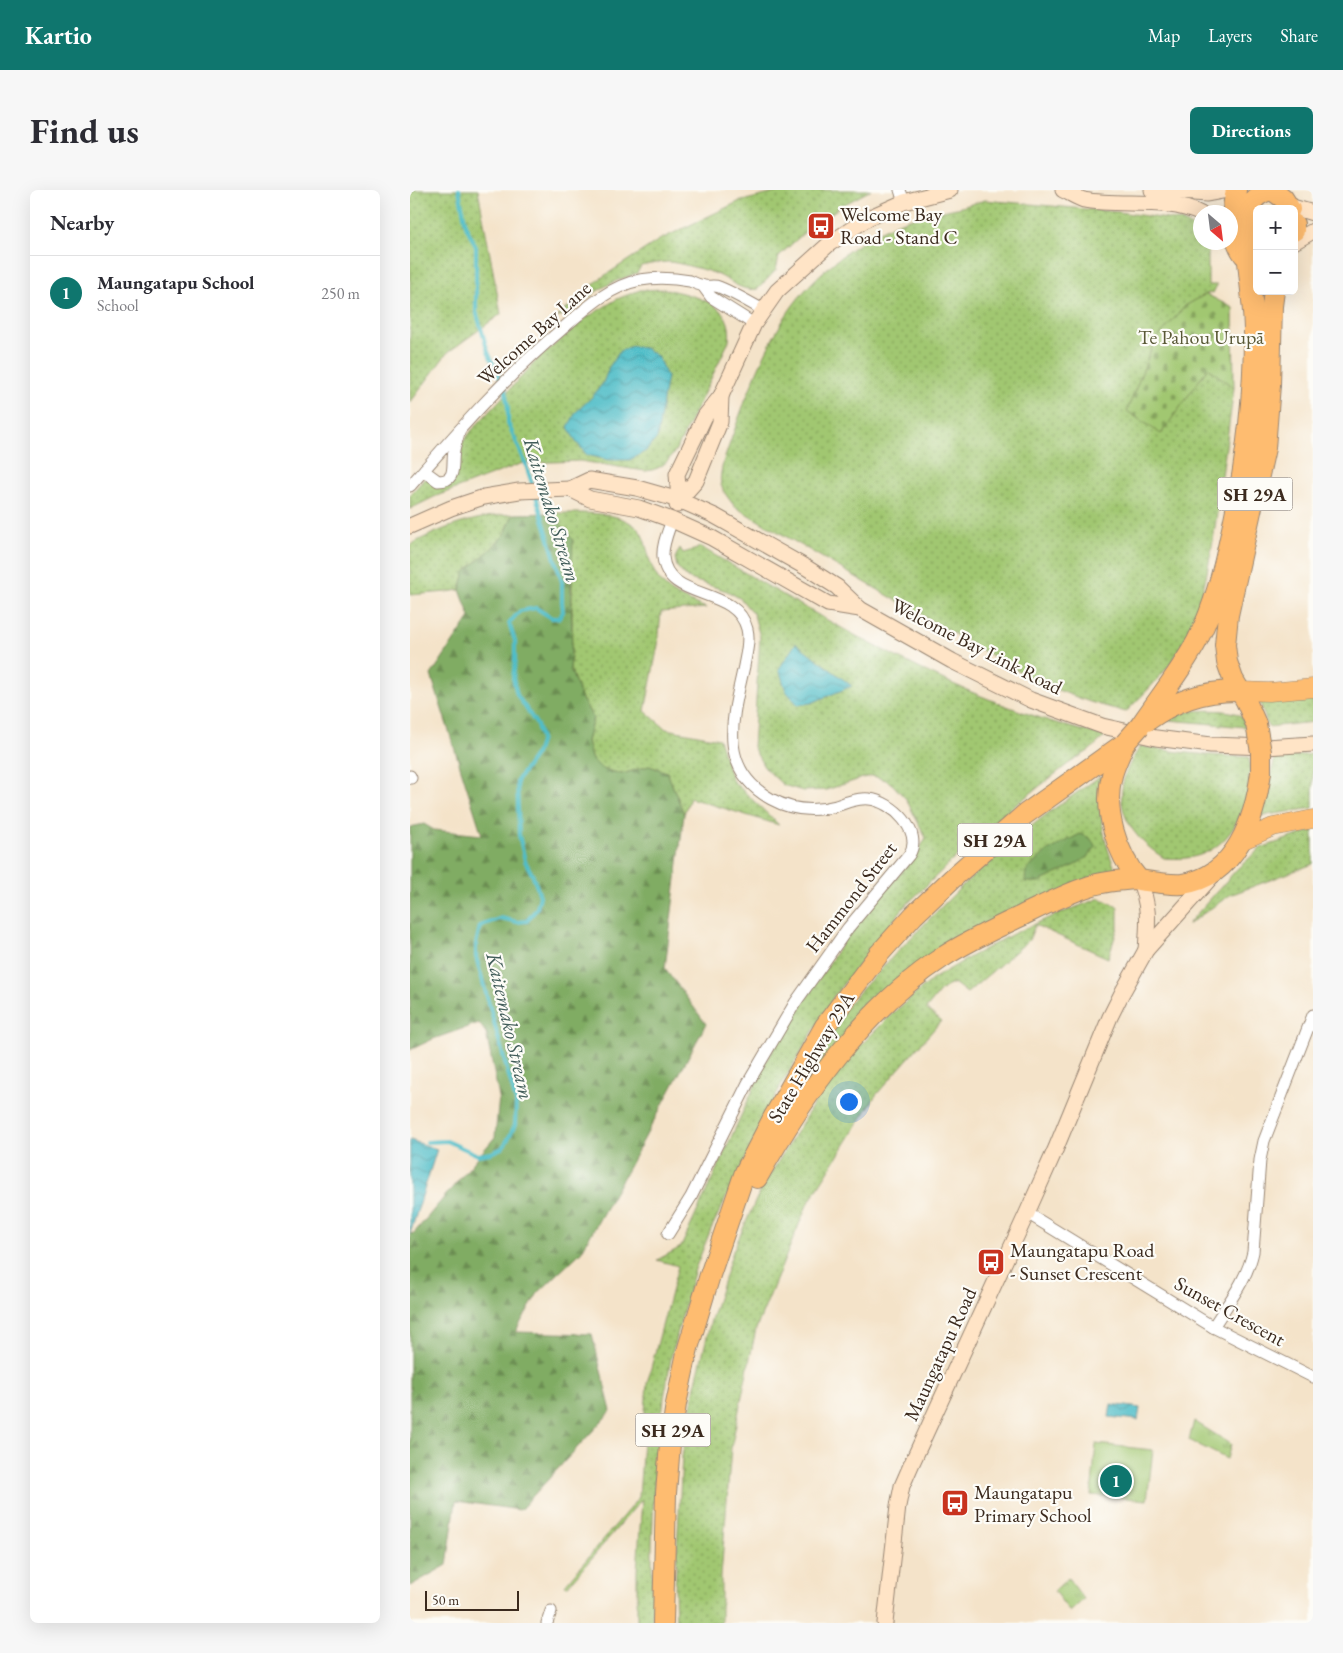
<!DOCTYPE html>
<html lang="en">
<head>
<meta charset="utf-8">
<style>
	body { margin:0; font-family:"EB Garamond",serif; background:#f7f7f7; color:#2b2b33 }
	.controls { position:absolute; right:15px; top:15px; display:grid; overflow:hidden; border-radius:8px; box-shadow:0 5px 20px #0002 }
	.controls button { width:45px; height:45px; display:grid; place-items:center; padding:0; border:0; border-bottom:1px solid #e1e1e2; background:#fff; color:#2b2b33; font:25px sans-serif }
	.compass { position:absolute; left:783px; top:15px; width:45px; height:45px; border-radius:50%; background:#fff; box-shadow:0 5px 20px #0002; rotate:152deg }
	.scale { position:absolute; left:15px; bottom:12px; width:94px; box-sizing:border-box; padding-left:5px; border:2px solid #3b2a1e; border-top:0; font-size:14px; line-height:18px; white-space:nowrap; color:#3b2a1e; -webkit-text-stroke:4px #fdfcf7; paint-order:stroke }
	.you { position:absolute; left:438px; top:911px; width:18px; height:18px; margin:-12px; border:4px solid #fff; border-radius:50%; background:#1a73e8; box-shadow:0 0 0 8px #1a73e833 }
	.badge { display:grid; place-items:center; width:32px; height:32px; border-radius:50%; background:#0f766e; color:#fff; font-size:16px; font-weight:700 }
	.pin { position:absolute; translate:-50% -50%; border:2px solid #fff; box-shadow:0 1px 5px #0006 }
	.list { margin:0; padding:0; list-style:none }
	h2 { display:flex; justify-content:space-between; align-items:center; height:65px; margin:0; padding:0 20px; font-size:21px }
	h2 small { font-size:16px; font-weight:400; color:#7c7c81 }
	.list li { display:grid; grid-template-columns:32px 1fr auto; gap:15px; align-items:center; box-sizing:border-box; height:75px; padding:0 20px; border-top:1px solid #e1e1e2 }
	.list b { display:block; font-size:19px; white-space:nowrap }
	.list p { margin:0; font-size:16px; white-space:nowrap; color:#7c7c81 }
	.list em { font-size:16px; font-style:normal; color:#7c7c81 }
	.map { position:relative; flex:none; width:903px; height:1433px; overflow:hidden; border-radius:8px }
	header { display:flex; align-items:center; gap:30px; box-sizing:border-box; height:70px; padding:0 25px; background:#0f766e; color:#fff }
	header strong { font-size:24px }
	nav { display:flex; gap:28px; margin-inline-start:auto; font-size:18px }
	.intro { display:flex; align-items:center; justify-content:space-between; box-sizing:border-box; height:120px; padding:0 30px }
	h1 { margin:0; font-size:35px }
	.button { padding:12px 22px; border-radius:8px; background:#0f766e; color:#fff; font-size:18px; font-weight:700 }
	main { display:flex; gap:30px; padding:0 30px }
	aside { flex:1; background:#fff; border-radius:8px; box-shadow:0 5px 20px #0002 }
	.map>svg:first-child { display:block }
	.grass { fill:url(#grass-dots); stroke:#6e7848 }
	.forest { fill:url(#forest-firs); stroke:#5e6b40 }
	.cemetery { fill:url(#cemetery-stones); stroke:#6e7848 }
	.park { fill:url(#park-tufts); stroke:#6e7848 }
	.pitch { fill:#a1c771; stroke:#6e7848 }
	.water { fill:url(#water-waves); stroke:#467473 }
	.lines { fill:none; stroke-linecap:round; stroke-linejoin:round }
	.stream { stroke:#50bdc8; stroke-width:4 }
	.street-casing { stroke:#988674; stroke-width:13 }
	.secondary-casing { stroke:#988674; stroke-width:17 }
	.primary-casing { stroke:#988674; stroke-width:19 }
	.highway-casing { stroke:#988674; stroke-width:22 }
	.street { stroke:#fff; stroke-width:11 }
	.secondary { stroke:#ffe4c6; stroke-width:15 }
	.primary { stroke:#febc70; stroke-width:18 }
	.highway { stroke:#febc70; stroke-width:20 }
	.highway-bridge-casing { stroke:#988674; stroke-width:22; stroke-linecap:butt }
	.highway-bridge { stroke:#febc70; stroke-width:20 }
	.labels { text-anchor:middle; stroke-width:4.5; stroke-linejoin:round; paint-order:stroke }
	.shield { fill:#fdfcf7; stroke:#75695f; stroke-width:1 }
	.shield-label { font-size:19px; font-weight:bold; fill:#3b2a1e }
	.poi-label { font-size:20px; fill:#3b2a1e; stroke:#fdfcf7; text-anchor:start }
	.street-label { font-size:20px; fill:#3b2a1e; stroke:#fdfcf7 }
	.park-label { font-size:20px; fill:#5a5937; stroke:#fdfcf7 }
	.water-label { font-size:21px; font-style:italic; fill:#425d5a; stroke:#fdfcf7 }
</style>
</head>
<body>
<header>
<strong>Kartio</strong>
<nav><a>Map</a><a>Layers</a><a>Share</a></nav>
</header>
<div class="intro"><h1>Find us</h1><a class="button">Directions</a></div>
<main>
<aside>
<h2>Nearby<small></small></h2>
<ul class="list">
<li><span class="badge">1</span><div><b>Maungatapu School</b><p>School</p></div><em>250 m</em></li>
</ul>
</aside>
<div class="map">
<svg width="903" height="1433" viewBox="0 0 903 1433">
	<defs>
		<pattern id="grass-dots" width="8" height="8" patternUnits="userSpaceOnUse" patternTransform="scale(1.25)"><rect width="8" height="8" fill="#a1c771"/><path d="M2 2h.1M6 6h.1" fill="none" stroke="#84a25c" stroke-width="1.8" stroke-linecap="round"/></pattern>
		<pattern id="forest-firs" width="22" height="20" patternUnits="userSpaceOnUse" patternTransform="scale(1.25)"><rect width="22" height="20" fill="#80ac63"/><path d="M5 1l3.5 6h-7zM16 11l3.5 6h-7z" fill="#6a8c51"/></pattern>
		<pattern id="cemetery-stones" width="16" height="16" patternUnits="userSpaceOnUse" patternTransform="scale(1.25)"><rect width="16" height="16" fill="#a1c771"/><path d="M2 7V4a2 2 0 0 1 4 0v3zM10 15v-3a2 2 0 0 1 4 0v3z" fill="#84a25c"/></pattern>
		<pattern id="park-tufts" width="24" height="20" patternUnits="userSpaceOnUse" patternTransform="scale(1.25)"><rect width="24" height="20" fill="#a1c771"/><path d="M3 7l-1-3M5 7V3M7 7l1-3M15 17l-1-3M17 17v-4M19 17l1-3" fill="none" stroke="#84a25c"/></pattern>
		<pattern id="water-waves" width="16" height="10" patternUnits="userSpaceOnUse" patternTransform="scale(1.25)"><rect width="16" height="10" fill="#50bdc8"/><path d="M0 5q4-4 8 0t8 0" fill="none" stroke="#449aa2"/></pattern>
	</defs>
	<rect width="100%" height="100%" fill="#fdfcf7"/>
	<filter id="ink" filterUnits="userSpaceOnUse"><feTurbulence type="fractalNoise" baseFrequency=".02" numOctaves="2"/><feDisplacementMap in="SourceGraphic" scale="10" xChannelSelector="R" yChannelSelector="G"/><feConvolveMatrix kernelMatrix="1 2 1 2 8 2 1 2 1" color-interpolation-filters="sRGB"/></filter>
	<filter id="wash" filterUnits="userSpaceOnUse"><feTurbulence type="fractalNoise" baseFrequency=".0096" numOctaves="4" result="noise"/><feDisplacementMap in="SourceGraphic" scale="20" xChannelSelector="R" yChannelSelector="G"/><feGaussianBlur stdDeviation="1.12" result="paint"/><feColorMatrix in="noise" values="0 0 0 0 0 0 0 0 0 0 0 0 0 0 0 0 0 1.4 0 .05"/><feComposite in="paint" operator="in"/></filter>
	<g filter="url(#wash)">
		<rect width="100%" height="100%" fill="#f4e3c9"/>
		<g class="grass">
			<polygon points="0,0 68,0 91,124 37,163 0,213"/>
			<path d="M376,0H461L433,15L398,39L369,66L366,80L348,99C330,102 320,89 304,83C295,80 267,72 258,72C249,72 240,74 231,76L227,83C213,88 200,93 187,101C174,110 163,123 147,127L191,88L249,50L328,12Z"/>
			<path d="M575,10L709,22L771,31L790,40L791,52L804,53L808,58H798V95H807L803,103H799L775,116L798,178L824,198C819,232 815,266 810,300C803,355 795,421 764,468C751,488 732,505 716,522L680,512L629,493L325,317C310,297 307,295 314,270C331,221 348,171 375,127C398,90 438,57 477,38C498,27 520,24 542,19C553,17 564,13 575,10Z"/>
			<path d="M255,99C284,106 325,112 319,151L271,251C262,267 254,280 235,281L170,271L113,273L24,307L0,319V305L15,288L35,294L50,256L63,239L127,170L176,128L207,109L230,100Z"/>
			<path d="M142,323C168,324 203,319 225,336C234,343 235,353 238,363C245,398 266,406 296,418L251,422L248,455L235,521L256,539L309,549L322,590L369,635L280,608L274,624L257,582L239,576L212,584L192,579L181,568L177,551L183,528L172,509L160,479L162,443V383Z"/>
			<path d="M103,324L95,344L81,359L55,382L50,400L37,402L0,405V355C32,337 67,326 103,324Z"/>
			<path d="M289,356C417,430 549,513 695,546L680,560L658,574L575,639L494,717L424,806L370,897L301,1039L285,1079L262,1163L254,1208L245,1279L242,1352V1433H227V1381L232,1309L157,1397L155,1395L229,1307L237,1193L268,1076L247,1070L271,1057L356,871L438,744L506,665L516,648L496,609L482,594L476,590L463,586L453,588L416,600L393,601L373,595L354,577L343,557L350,447L344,425L331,409L317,401L277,388L267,377L265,368L270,358L273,363L287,359Z"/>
			<polygon points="903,506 903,532 858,537 850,512"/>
			<path d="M782,521C792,520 823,519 831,526C834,529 834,534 835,537L759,530L770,524Z"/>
			<path d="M731,556C767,563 803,566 839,567C843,602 830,647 795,663C782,669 768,669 754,668C708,639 698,600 731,556Z"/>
			<polygon points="903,564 903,618 851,626 865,568"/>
			<path d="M689,587L691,588C688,621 693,650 706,681L552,747L373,920L439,813L488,761L551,697L595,657L638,623Z"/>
			<polygon points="903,640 903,674 820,705 777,735 827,679 851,658"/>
			<polygon points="690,708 708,717 708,737 698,768 625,735 619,750 557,803 544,793 531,800 516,819 531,831 466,905 397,1015 346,1139 321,1258 311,1386 311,1433 266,1433 265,1398 272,1267 285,1196 301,1130 323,1061 350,1001 408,907 440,866 483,823 523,789 560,767 603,744 638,728"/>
		</g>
		<g class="forest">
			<polygon points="142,323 163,350 161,400 162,443 160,479 172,509 183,528 177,551 181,568 192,579 212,584 239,576 257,582 274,624 255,778 296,834 219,977 171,1062 128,1103 105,1142 182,1144 201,1221 110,1320 46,1311 37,1375 0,1396 0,1044 4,1043 85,947 89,907 76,843 69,833 23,849 0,860 0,637 14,634 24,640 72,645 21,485 60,427 50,400 55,382 81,359 95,344 103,324"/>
			<polygon points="670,644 680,648 686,657 677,667 665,675 629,692 615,692 616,681 636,662"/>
		</g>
		<polygon class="cemetery" points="796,104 823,118 824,198 798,178 751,244 717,221 744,152 775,116"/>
		<g class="park">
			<polygon points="784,1231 821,1254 817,1269 779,1250"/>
			<polygon points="658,1388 674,1409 660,1422 644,1401"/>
		</g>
		<polygon class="pitch" points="686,1254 743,1260 737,1310 681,1305"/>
		<g class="water">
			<polygon points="221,156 235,158 247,166 257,186 247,248 236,261 220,270 198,270 177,265 166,252 158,237 166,222 182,207 193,193 199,177 210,161"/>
			<polygon points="386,453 442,496 401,513 388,515 376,501 369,479"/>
			<polygon points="0,950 27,959 0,1044"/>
			<polygon points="701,1214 730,1218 728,1230 699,1227"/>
		</g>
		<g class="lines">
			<g class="stream">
				<polyline points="49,0 56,36 66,57 66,121 78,162 95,199 98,218 98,233 115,272 123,297"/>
				<polyline points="17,952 37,951 68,965 81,963 92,958 97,951 105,935 106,912 66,767 66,754 70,736 91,728 107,732 117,731 127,718 130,706 123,686 115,671 109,645 107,591 126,564 131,549 127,535 107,505 103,488 105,471 105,451 99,433 110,421 126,418 142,428 149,428 153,422 152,412 152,392 125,303"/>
			</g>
		</g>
	</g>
	<g filter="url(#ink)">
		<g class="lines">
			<g class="street-casing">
				<g id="street">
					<polyline points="490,0 494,12"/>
					<polyline points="293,96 301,107 344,134"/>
					<path d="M15,279L17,283L28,291C48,291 41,275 44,261C45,255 48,248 49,242"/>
					<path d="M0,296C48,241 95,187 151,140C174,120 199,96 230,90C247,87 264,88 280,91C284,93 289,95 294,96C299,97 304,95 309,97C324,103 339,112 353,120"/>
					<polyline points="0,586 1,588"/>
					<polyline points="617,1023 803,1137 903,1187"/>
					<path d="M258,1044L281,1007L338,893L385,813L438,738L499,665C514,642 482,611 459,609C448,608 437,612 426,616C404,622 381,620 361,609C306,578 323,526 334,476C336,464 340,451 337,439C326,395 257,412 253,367C252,355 258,342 262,330"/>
					<path d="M803,1137C818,1113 837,1090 843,1062L850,970L854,951L903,825"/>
					<polyline points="137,1433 141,1421"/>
				</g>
			</g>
			<g class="secondary-casing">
				<g id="secondary">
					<path d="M653,0C660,3 667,8 674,10C710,17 759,7 791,24"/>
					<polyline points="742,0 797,4 818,0"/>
					<polyline points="879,16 903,23"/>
					<polyline points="884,52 903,41"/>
					<polyline points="160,299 179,290 227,298 269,310 305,326 397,378 427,397 450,419 542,471 621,510 692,536 746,548 801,555 856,557 903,554"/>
					<polyline points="269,310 267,284 295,226 311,206 344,134 367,101 419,54 458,28 494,12 540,0"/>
					<polyline points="267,315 269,310 286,291 310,232 311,206"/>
					<polyline points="0,336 41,318 74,307 109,301 160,299 180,309 229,318 262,330 302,348 418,414 450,419"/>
					<path d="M729,690C740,716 738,732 736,760"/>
					<polyline points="475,1433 488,1316 492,1296 502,1273 617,1023 646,958 700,827 712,803 736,760 803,685"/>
				</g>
			</g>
			<g class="primary-casing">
				<g id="primary">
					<polyline points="831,501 859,502 903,498"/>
					<polyline points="831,651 863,637 903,629"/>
				</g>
			</g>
			<g class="highway-casing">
				<g id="highway">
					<path d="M826,0C821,23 820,45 834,65"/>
					<polyline points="884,34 884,41"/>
					<path d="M737,531C765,510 796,500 831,501"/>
					<polyline points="846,534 836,511 823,489 817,472 815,455 818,425 855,258 860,195 862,116 864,101"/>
					<path d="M730,536C749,508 771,481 787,451C805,416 814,377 822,339C836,274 844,209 844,143C844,102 832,60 839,18C843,8 850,2 862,0L873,8L880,19"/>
					<path d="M715,553C710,564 705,574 702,585C693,620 706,663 729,690C743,692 758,695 772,694C826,687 845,629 851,582"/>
					<path d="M347,988C393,906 453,819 533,767C556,752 582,740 607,728C630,717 655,704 680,696C695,691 712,690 728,689"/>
					<polyline points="253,1433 256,1303 260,1254 266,1214 278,1158 300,1085 335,982 362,930 415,836 469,764 504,725 545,686 614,625 715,553"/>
				</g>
			</g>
			<use href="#street" class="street"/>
			<use href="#secondary" class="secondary"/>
			<use href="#primary" class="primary"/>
			<use href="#highway" class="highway"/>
			<g class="highway-bridge-casing">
				<g id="highway-bridge">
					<polyline points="846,534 851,562 851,582"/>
					<polyline points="715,553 730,536"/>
				</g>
			</g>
			<use href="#highway-bridge" class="highway-bridge"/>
		</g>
	</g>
	<defs>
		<g id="bus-square" transform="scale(1.4375)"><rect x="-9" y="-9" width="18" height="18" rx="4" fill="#c8321e" stroke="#fdfcf7"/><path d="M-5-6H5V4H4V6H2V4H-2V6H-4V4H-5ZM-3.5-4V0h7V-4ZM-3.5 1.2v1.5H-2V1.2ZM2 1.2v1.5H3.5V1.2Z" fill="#fff"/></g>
	</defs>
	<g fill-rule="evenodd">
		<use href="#bus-square" x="411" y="36"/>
		<use href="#bus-square" x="581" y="1072"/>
		<use href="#bus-square" x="545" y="1313"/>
	</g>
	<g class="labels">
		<g class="shield">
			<rect x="807.5" y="287.5" width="75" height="33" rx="4"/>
			<rect x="547.5" y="633.5" width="75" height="33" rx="4"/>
			<rect x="225.5" y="1223.5" width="75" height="33" rx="4"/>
		</g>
		<g class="shield-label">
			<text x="845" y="311">SH 29A</text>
			<text x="585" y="657">SH 29A</text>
			<text x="263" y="1247">SH 29A</text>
		</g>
		<g class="poi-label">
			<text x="430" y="31">Welcome Bay<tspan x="430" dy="23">Road - Stand C</tspan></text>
			<text x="600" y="1067">Maungatapu Road<tspan x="600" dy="23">- Sunset Crescent</tspan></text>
			<text x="564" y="1309">Maungatapu<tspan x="564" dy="23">Primary School</tspan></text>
		</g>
		<g class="street-label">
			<text transform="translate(124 143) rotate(-42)" y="7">Welcome Bay Lane</text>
			<text transform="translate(567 456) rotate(27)" y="7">Welcome Bay Link Road</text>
			<text transform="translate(441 707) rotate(-52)" y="7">Hammond Street</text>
			<text transform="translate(401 867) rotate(-59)" y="7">State Highway 29A</text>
			<text transform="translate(820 1121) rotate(29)" y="7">Sunset Crescent</text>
			<text transform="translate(530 1164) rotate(-65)" y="7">Maungatapu Road</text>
		</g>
		<g class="park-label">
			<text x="791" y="154">Te Pahou Urupā</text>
		</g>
		<g class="water-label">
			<text transform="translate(142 320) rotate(73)" y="7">Kaitemako Stream</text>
			<text transform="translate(100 836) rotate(77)" y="7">Kaitemako Stream</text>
		</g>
	</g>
</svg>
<div class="controls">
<button>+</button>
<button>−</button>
</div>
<svg class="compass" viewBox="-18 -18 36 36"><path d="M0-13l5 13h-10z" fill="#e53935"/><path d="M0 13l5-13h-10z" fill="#7c7c81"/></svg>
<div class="scale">50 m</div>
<div class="you"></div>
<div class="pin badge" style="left:706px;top:1291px">1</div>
</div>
</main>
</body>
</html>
